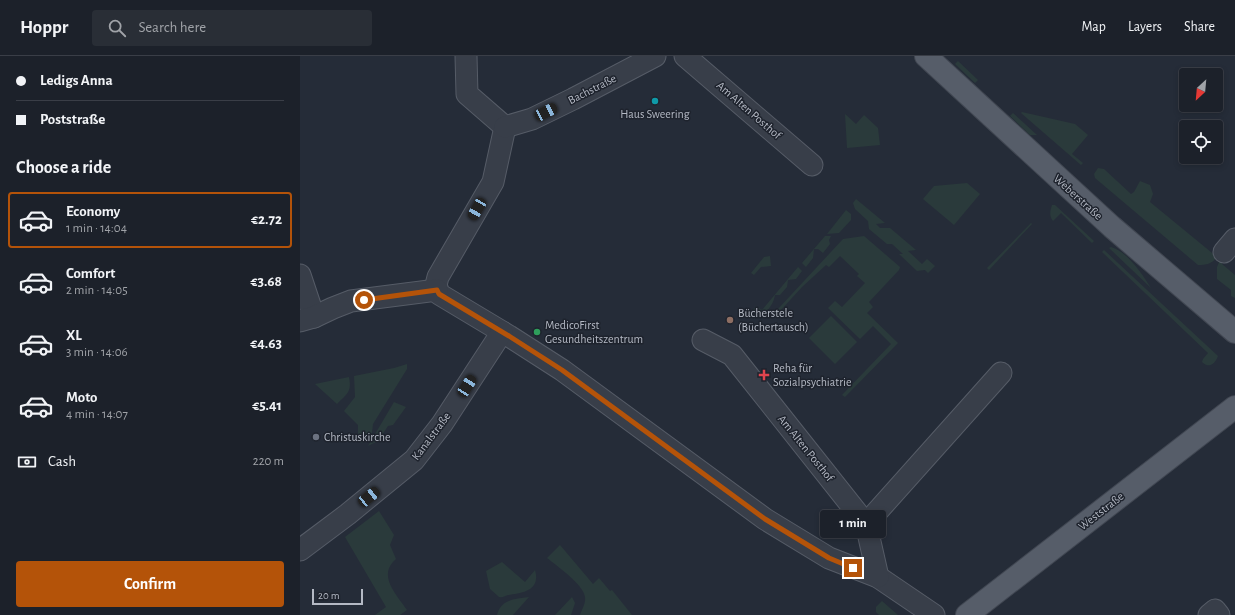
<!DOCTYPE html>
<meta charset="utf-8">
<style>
:root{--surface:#1c212a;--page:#292e36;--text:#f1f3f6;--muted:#a0a3a8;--line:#3a3e47;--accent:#b45309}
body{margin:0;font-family:"Alegreya Sans",sans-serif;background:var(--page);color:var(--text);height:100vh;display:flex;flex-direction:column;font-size:15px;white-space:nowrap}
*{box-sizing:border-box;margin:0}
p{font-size:13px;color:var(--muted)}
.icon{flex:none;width:22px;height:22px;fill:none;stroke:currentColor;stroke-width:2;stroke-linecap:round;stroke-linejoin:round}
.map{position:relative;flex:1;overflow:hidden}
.panel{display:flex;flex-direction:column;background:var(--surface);width:300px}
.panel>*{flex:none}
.top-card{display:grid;align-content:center;height:88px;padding:0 16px;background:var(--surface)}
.needle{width:26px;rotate:206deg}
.tools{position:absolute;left:879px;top:12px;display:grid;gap:8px}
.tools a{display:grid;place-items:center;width:44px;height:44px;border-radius:4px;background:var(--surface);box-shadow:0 2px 6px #0003,0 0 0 1px var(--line);font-size:20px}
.scale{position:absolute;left:12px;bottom:10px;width:51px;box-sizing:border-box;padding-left:4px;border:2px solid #b4b9c4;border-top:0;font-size:11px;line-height:14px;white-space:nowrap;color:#b4b9c4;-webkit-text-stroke:3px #1e232d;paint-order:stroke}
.end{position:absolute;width:18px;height:18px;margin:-9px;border:5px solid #b45309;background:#fff;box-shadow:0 0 0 2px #fff}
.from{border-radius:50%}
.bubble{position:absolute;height:28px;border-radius:4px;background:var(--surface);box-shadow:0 2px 6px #0003,0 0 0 1px var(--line);font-size:13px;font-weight:600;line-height:28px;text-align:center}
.car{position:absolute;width:12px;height:24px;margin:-12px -6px;border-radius:5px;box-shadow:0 0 3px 1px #0007;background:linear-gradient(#222 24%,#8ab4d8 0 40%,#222 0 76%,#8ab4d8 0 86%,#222 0)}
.top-card b{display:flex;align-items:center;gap:14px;height:38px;font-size:15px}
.top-card b+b{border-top:1px solid var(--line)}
.top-card i{width:10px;height:10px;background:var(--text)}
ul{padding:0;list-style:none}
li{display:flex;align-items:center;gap:12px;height:56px;margin:0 8px 6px;padding:0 8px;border:2px solid transparent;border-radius:4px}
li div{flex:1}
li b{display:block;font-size:15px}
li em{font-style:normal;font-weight:600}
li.active{border-color:var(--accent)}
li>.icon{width:36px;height:36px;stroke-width:1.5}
h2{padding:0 16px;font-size:18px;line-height:48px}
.pay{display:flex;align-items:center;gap:10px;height:44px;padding:0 16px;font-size:15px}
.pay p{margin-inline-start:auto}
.primary-button{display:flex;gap:8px;margin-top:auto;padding:8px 16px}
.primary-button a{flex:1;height:46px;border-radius:4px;background:var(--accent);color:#fff;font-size:16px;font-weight:600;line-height:46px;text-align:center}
header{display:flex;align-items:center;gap:24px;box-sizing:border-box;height:56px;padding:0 20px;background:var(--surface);border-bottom:1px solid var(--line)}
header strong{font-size:19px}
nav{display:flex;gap:22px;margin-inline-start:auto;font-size:14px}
.search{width:280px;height:36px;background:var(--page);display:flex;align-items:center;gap:10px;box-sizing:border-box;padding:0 14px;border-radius:4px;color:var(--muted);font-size:15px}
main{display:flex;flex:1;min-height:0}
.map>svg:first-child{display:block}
.green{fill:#2a3a3b}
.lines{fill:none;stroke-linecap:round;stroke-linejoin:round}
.minor-casing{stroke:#565c67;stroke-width:23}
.major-casing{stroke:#414752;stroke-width:24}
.minor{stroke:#383e49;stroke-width:21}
.major{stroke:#565d69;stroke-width:22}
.route{stroke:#b45309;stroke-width:5}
.culture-dot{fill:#0f9aa8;stroke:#1e232d;stroke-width:1.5}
.education-dot{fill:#8d6e63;stroke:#1e232d;stroke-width:1.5}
.leisure-dot{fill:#2e9e5b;stroke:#1e232d;stroke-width:1.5}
.health-dot{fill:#e0444e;stroke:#1e232d;stroke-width:1.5}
.worship-dot{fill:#6b7280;stroke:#1e232d;stroke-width:1.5}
.labels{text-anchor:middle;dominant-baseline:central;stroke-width:3;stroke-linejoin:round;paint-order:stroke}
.street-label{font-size:12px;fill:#b4b9c4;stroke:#1e232d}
.poi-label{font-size:12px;fill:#b4b9c4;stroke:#1e232d;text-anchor:start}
</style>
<header>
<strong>Hoppr</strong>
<div class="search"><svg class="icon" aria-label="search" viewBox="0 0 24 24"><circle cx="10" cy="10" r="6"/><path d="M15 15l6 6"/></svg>Search here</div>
<nav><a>Map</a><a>Layers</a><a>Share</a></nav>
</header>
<main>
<section class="panel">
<div class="top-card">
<b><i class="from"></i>Ledigs Anna</b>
<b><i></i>Poststraße</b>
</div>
<h2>Choose a ride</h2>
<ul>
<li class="active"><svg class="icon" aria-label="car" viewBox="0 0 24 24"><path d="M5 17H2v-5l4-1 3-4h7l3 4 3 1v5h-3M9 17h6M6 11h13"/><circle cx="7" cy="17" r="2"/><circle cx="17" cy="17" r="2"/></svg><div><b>Economy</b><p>1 min · 14:04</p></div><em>€2.72</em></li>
<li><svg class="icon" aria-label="car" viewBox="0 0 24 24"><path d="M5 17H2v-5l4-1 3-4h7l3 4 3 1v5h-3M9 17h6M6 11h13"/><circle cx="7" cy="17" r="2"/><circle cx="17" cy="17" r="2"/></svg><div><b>Comfort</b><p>2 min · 14:05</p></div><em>€3.68</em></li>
<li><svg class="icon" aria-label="car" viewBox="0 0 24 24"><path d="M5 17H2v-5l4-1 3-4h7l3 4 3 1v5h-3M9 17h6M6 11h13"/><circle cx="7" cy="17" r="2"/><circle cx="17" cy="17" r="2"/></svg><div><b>XL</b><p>3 min · 14:06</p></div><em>€4.63</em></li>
<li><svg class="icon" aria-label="car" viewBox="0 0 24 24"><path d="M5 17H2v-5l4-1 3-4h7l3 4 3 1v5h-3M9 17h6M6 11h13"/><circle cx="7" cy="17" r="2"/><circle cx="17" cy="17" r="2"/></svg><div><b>Moto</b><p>4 min · 14:07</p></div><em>€5.41</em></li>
</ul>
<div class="pay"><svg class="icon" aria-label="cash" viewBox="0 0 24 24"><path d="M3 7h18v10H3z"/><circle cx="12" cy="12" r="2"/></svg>Cash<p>220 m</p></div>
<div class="primary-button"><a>Confirm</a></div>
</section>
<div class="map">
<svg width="935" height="559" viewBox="0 0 935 559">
<rect width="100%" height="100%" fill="#252c38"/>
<g class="green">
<path d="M658 5 678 24 675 27 655 8Z"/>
<path d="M722 56 775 68 788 79 772 98 783 107 781 109 721 57Z"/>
<path d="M713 57 737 79H730L710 60Z"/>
<path d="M545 58 556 68 564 59 578 72 580 89 547 92Z"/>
<path d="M798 112 804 113 831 138 834 136 840 125 850 129 853 138 850 146 917 201C912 208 906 209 898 209L795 122 794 118Z"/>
<path d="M667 127 680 138 654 169 623 143 634 130Z"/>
<path d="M556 143 585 167 576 168 580 172H590L616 194 608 195 622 208 627 203 635 210 628 217 625 214 617 215 599 198H603L592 188H587L569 173 568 165 555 153 553 147Z"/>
<path d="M752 149H755L794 185 792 187 761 157 753 165C749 160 750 155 752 149Z"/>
<path d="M546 154 551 158V164L539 177 527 178Z"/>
<path d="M731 167 732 168 689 214 687 212Z"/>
<path d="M525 180H531L529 184 530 188 523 197 518 193H514L513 202 506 211 502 207Z"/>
<path d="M564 180 600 211 599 214 569 246 573 251 567 257 598 287 545 341 542 339 591 288 573 270 560 283 528 252 535 245 542 251 565 227 557 220 559 218 540 200 529 211 526 209 502 231 480 255 478 253 543 183Z"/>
<path d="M811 191C828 196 842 218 851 232L809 192Z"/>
<path d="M804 194 918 300C915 308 909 313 902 306L903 303 908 297 802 196Z"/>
<path d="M470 200 471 210 461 211 454 219 451 217 464 201Z"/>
<path d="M920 204 922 208 935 219V242L931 240V234L917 223V211Z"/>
<path d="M498 211 502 215 496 223 488 224 487 231 480 239H475C474 247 467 258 458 260L452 255 456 250 462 254Z"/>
<path d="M531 260 557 286 535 308 509 282Z"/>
<path d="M107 308V313L73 368 72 377 62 387 58 382V369L59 370 44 355 55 341 54 320 94 312Z"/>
<path d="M49 321C52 336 47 338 37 348L15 328Z"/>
<path d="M94 346 106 351 93 369 88 370 78 385 68 390Z"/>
<path d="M79 455 94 479 90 489 96 503C77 519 96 538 107 554L100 559H75L86 551 45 481Z"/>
<path d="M260 489 293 528 299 522 310 535 312 534 332 559H280C282 553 286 547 285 541 284 529 257 510 247 502Z"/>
<path d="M202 506 225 526 235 514C241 535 222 537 208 539 204 540 203 542 199 541L190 533 186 515Z"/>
<path d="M229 541 213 559H197C201 543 215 543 229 541Z"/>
<path d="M272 541 275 547 271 559H255Z"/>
<path d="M582 545 598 559H579L576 556V551Z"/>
</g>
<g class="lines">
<defs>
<g id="minor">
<path d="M166 0 167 38 205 71"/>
<path d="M385 0 512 109"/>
<path d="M205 71 193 126 138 221 136 229 139 238 209 280 262 314 465 463 529 502 578 521 634 559"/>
<path d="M205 71 232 63 273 43 355 0"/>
<path d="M924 196 935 183"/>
<path d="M0 219 14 261"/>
<path d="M0 265 14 261 33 252 51 245 137 234"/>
<path d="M403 284 432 299 566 468 578 521"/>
<path d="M566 468 701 317"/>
<path d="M0 494 48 458 114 404 142 368 202 276"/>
<path d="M909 559 915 554 919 559"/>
</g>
<g id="major">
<path d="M626 0 812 171 935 276"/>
<path d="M667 559 935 351"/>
</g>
</defs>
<use href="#minor" class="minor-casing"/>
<use href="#major" class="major-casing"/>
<use href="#minor" class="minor"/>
<use href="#major" class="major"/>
</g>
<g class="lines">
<path class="route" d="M64 244 137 234 139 238 209 280 262 314 465 463 529 502 553 512"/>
</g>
<circle class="culture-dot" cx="355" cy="45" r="4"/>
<circle class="education-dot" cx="430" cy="264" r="4"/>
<circle class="leisure-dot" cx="237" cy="276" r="4"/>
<path class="health-dot" d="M462 313h4v4h4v4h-4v4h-4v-4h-4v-4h4z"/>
<circle class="worship-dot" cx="16" cy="381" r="4"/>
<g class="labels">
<g class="street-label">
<text transform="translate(292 33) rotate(-27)">Bachstraße</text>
<text transform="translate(449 54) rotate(41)">Am Alten Posthof</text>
<text transform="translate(778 141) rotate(42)">Weberstraße</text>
<text transform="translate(131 380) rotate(-53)">Kanalstraße</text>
<text transform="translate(506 392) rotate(51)">Am Alten Posthof</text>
<text transform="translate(801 455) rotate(-38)">Weststraße</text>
</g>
<g class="poi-label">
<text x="355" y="58" text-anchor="middle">Haus Sweering</text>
<text x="438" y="257">Bücherstele<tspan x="438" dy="14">(Büchertausch)</tspan></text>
<text x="245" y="269">MedicoFirst<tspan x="245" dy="14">Gesundheitszentrum</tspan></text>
<text x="473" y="312">Reha für<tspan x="473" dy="14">Sozialpsychiatrie</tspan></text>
<text x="24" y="381">Christuskirche</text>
</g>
</g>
</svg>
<div class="tools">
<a><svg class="needle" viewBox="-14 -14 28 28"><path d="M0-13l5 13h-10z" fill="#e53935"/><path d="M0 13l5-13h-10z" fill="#a0a3a8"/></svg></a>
<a><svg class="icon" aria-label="locate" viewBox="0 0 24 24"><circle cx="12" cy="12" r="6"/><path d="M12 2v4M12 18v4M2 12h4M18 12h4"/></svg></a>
</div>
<div class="scale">20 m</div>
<i class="end from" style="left:64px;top:244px"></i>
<i class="end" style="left:553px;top:512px"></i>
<div class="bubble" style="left:520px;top:454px;width:66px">1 min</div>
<i class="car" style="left:246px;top:56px;rotate:64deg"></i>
<i class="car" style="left:177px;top:153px;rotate:210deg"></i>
<i class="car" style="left:167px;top:330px;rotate:33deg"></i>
<i class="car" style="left:69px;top:441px;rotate:51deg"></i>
</div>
</main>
